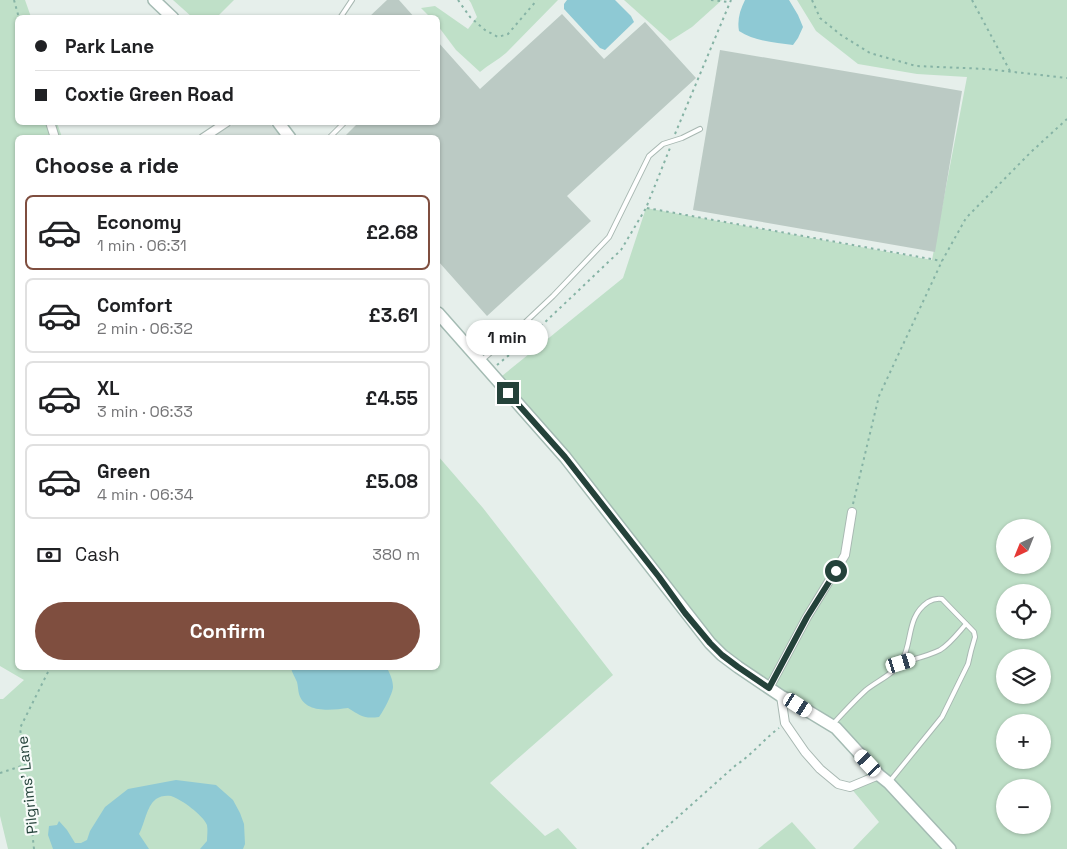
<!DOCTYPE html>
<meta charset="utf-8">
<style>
:root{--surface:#fff;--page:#f2f2f2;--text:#202124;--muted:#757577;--line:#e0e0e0;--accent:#7f4e3f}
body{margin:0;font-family:"Space Grotesk",sans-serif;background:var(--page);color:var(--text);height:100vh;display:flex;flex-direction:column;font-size:19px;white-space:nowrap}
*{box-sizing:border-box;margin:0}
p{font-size:16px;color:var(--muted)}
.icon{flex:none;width:28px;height:28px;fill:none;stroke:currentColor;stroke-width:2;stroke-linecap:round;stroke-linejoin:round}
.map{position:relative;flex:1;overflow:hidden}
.sheet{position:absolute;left:15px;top:135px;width:425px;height:535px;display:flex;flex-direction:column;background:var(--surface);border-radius:8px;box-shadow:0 1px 4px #0004}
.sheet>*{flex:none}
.guide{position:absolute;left:15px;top:15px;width:425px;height:110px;border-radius:8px;box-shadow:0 1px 4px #0004;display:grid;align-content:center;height:110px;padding:0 20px;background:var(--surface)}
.needle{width:32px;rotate:223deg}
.tools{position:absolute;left:996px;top:519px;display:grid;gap:10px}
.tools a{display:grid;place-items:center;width:55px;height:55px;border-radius:50%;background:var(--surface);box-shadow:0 1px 4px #0004;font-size:25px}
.end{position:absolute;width:22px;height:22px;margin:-11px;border:6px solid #24423a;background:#fff;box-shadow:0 0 0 2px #fff}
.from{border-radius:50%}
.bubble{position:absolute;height:35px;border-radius:18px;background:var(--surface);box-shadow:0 1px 4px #0004;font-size:16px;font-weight:700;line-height:35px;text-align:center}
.car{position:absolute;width:15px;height:30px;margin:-15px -8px;border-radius:6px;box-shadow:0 0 4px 1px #0007;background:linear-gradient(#fff 24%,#345 0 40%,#fff 0 76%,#345 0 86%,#fff 0)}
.guide b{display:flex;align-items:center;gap:18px;height:48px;font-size:19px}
.guide b+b{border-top:1px solid var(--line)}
.guide i{width:12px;height:12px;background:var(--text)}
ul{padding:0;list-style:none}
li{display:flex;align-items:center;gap:15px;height:75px;margin:0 10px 8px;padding:0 10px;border:2px solid var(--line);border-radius:8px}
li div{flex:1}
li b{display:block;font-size:19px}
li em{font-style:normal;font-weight:700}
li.on{border-color:var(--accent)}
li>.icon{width:45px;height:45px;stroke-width:1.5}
h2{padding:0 20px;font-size:22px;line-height:60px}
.pay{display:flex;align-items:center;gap:12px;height:55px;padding:0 20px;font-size:19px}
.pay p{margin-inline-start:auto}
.primary-button{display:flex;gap:10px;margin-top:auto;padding:10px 20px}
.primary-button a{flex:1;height:58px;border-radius:30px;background:var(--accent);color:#fff;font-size:20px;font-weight:700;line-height:58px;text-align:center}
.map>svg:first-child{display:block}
.built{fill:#d4dfda}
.green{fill:#bfe0c8;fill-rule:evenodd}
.water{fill:#8ec9d4}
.building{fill:#bbcac4}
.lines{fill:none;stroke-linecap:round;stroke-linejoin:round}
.lane-casing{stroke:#a8b8b2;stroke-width:6}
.street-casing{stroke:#a8b8b2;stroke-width:10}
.secondary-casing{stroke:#a4bbb3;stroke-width:14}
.path{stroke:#86b3a5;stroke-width:2;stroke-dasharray:2.5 4;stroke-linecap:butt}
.lane{stroke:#fff;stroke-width:4}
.street{stroke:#fff;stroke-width:8}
.secondary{stroke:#fff;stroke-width:11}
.route{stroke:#24423a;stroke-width:6}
.labels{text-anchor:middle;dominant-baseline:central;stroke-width:4.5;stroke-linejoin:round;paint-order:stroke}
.street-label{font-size:15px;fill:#24423a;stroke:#f7fbf9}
</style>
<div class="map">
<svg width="1067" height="849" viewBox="0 0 1067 849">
<rect width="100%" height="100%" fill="#e6efeb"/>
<path class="built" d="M237 122 269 123 282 137 210 138Z"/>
<g class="green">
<path d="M0 0H25L31 17 18 18V122L57 123 62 137 18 138V668H438V456L483 508 613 675 490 783 545 836 558 828 577 849H8L0 816V699H3L24 680 0 666Z"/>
<path d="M173 0H234L216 18 192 17Z"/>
<path d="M469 0H558L506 53C498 60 488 65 480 72L456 50 438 26V18L430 17 421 8 435 6 468 29 477 17 471 3Z"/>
<path d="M624 0H722L692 27 670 41Z"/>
<path d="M797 0H1067V849H853L879 822 850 787 872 770 828 728 738 667 497 380 623 278 646 208 932 260 967 77 917 74 858 64 816 31ZM1005 528H1042V565H1005ZM1005 592H1042V630H1005ZM1005 658H1042V695H1005ZM1005 722H1042V760H1005ZM1005 788H1042V825H1005Z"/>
<path d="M792 822 816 849H758Z"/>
</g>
<g class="water">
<path d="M567 0H615L631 16 634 22 605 50 600 48 564 9V4Z"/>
<path d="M745 0H789L798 15 803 27 798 38 793 45C775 43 754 41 739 31 737 20 740 10 745 0Z"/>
<path d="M291 668H387C390 674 393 680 393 687 393 693 383 712 379 717 364 719 361 716 348 708 332 710 305 714 299 694 298 690 298 686 297 682 295 677 292 673 291 668Z"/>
<path d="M176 780 216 785 233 800 240 813 244 824 245 844 243 849H200L207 841C207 836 208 830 207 825 203 815 181 799 171 796 166 795 160 796 156 799 146 807 145 823 139 834L149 849H53L48 835 49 826 57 825 59 821 67 830 75 843H81L87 840 90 831 105 807 128 789Z"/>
</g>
<g class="building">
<path d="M387 0H399L415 18H368Z"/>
<path d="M562 14 604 59 645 22 696 78 567 196 591 221 487 316 438 261V138H343L359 122H438V42L480 89Z"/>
<path d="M720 50 962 91 935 252 693 210Z"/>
</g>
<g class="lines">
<defs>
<g id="lane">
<path d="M340 18 352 0"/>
<path d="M329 138 345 122"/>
<path d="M482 360 516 331 553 296 609 237 649 156 663 144 682 138 700 129"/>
<path d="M901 663C914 659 928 656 940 650 950 644 958 633 966 624"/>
<path d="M833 724C844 712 854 701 866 690 877 681 894 674 902 661 913 641 906 617 928 602 933 599 936 598 942 599L974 632 975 637 971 651 968 664 942 717 890 781"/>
</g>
<g id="street">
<path d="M50 122 55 138"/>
<path d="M203 138 227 122"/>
<path d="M769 688 807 617 845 555 852 512"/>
<path d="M781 696 785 723 805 752 820 769 838 784 850 787 879 775"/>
</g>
<g id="secondary">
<path d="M154 0 173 18"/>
<path d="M278 122 290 138"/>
<path d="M438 313 565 457 710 643 722 655 738 667 781 696 798 705 836 728 879 775 889 783 950 849"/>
</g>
</defs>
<use href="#lane" class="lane-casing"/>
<use href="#street" class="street-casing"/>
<use href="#secondary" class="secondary-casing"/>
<g class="path">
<path d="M14 0 19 18"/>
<path d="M458 0 470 17 485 30 498 37 508 34 537 0"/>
<path d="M711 0 729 2"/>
<path d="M812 0 820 18 841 35 870 53 916 66 987 69 1067 78"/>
<path d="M972 0 1010 71"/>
<path d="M675 134 731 0"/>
<path d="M647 208 942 261"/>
<path d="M497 365 520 346 621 250 646 208 670 148"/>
<path d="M853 504 879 396 942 261 966 218 1031 152 1067 119"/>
<path d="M0 773 25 765"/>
<path d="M34 849 25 765 20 728 50 668"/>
<path d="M642 849 736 765C752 755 764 739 779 728"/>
</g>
<use href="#lane" class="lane"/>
<use href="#street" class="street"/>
<use href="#secondary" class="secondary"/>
</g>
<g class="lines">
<path class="route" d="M508 393 565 457 659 577 685 613 710 643 722 655 738 667 769 688 807 617 836 571"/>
</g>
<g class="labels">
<g class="street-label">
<text transform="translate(27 785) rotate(-96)">Pilgrims' Lane</text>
</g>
</g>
</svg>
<div class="tools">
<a><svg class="needle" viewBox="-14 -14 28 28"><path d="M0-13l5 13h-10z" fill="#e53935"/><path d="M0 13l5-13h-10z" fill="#757577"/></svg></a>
<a><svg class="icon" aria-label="locate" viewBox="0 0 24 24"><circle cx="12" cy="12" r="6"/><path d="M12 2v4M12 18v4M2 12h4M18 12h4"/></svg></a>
<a><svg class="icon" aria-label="layers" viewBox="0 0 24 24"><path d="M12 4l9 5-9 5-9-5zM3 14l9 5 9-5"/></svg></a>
<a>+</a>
<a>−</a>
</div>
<i class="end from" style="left:836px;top:571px"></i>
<i class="end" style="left:508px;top:393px"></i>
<div class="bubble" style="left:466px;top:320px;width:82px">1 min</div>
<i class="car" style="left:901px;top:663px;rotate:73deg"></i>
<i class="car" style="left:798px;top:705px;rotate:122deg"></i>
<i class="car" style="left:868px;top:763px;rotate:317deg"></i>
<div class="guide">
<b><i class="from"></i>Park Lane</b>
<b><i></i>Coxtie Green Road</b>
</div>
<section class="sheet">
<h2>Choose a ride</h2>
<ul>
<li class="on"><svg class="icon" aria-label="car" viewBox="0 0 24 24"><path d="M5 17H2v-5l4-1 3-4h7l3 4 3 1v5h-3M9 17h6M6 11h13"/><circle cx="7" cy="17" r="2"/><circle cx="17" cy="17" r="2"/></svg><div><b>Economy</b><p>1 min · 06:31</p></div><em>£2.68</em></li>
<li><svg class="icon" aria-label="car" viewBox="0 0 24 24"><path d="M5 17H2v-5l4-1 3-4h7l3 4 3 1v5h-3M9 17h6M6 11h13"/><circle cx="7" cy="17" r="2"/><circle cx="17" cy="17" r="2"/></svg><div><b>Comfort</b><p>2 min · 06:32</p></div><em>£3.61</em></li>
<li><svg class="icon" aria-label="car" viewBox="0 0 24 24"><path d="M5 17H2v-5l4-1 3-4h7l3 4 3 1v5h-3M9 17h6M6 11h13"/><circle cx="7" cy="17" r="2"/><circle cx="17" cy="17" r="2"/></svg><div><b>XL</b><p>3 min · 06:33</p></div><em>£4.55</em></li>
<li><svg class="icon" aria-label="car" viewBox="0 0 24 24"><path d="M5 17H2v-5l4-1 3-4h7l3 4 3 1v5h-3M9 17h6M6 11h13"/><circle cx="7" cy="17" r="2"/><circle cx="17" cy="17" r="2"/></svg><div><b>Green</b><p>4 min · 06:34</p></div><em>£5.08</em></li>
</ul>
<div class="pay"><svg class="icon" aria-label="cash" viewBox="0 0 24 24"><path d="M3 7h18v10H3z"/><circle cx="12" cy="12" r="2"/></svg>Cash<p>380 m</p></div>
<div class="primary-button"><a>Confirm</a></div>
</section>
</div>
